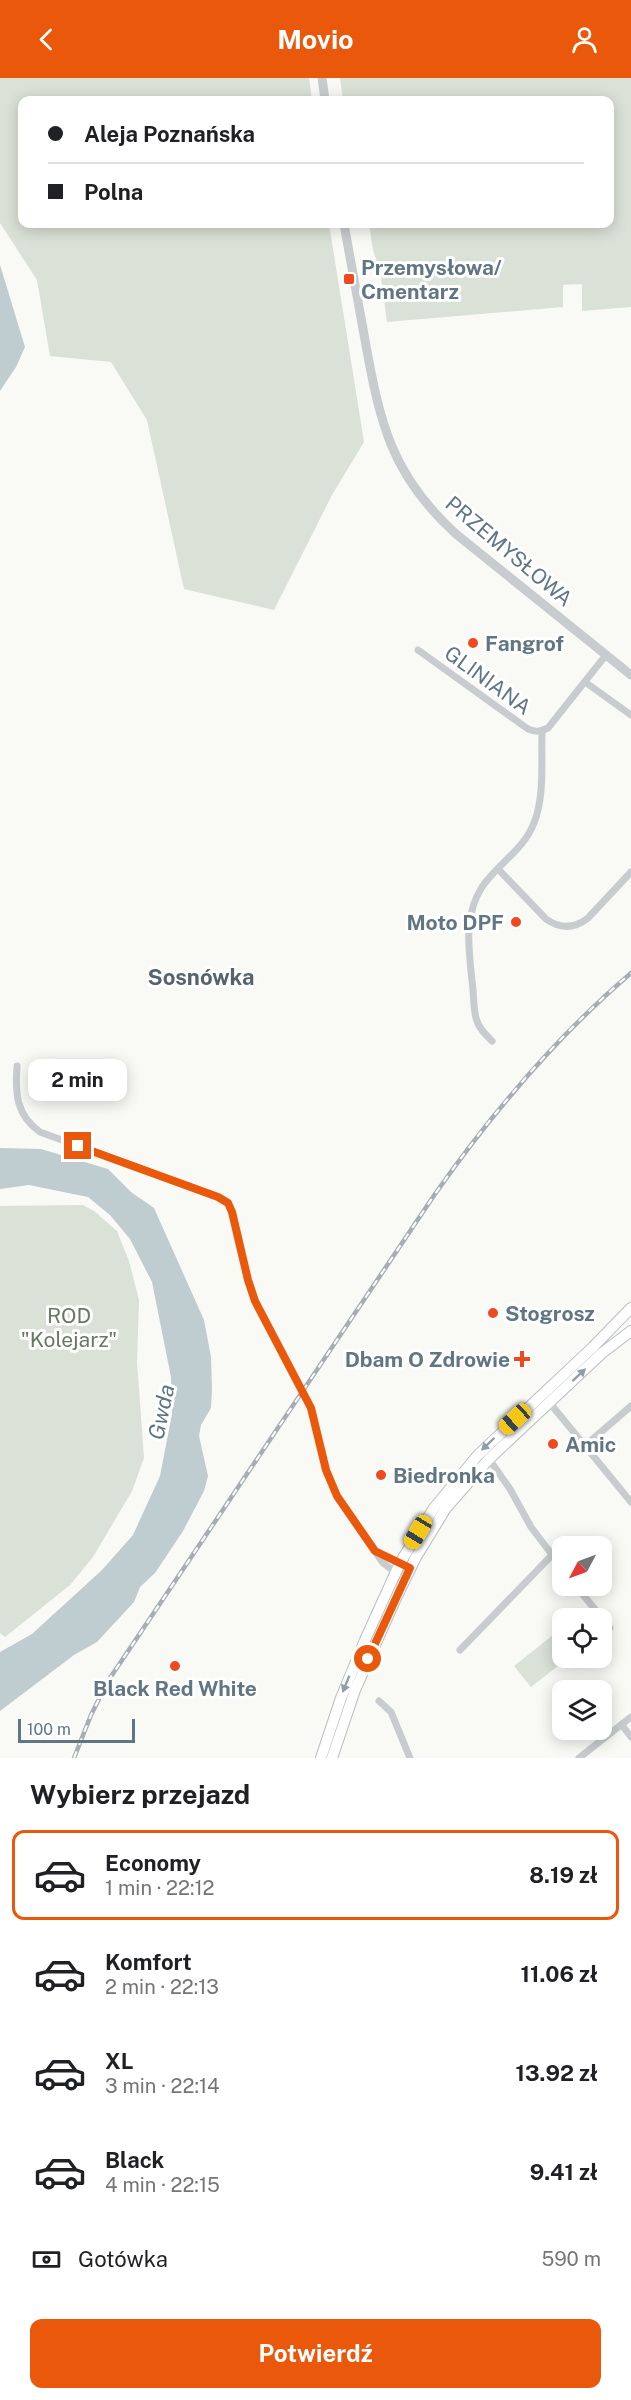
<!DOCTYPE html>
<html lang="pl">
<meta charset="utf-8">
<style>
:root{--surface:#fff;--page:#f2f2f2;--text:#202124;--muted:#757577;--line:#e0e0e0;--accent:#ea580c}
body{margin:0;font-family:"Public Sans",sans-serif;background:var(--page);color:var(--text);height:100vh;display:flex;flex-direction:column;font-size:22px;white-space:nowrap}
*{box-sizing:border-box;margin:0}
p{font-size:20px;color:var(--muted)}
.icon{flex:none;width:33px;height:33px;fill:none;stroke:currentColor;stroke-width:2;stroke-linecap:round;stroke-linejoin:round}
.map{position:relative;height:1680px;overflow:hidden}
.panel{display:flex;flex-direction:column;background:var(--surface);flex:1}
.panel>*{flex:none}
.top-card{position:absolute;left:18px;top:18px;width:596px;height:132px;border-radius:12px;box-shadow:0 3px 15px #0003;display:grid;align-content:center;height:132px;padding:0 30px;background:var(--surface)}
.needle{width:39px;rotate:229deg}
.buttons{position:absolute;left:552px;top:1458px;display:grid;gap:12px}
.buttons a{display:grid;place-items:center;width:60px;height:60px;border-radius:12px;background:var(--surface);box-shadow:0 3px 15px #0003;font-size:30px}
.scale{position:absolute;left:18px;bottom:15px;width:117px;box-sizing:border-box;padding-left:6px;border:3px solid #617583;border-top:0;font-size:16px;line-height:21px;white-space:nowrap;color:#617583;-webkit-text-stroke:4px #fff;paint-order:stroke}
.end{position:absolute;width:27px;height:27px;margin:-14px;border:8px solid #ea580c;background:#fff;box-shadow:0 0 0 3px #fff}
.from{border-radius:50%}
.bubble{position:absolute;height:42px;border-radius:12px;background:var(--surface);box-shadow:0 3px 15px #0003;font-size:20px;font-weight:700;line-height:42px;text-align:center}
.car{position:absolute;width:18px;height:36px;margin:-18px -9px;border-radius:8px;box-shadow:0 0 4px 2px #0007;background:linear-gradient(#f5c518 24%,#345 0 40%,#f5c518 0 76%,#345 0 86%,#f5c518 0)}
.top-card b{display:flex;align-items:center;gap:21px;height:57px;font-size:22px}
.top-card b+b{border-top:2px solid var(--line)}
.top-card i{width:15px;height:15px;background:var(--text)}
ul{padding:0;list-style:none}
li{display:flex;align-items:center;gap:18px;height:90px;margin:0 12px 9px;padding:0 18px;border:3px solid transparent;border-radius:12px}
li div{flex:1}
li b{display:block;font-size:22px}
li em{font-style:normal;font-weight:700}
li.selected{border-color:var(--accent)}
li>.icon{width:54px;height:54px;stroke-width:1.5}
h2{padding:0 30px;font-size:27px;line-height:72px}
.pay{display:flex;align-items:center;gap:15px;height:66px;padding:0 30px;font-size:22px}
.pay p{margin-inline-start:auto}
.primary-button{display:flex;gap:12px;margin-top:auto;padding:12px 30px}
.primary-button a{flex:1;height:69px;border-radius:12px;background:var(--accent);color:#fff;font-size:24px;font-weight:700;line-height:69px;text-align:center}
header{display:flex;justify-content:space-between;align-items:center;height:78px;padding:0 30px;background:var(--accent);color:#fff;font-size:27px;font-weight:700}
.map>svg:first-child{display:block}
.green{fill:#dae1d6}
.water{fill:#bfccd0}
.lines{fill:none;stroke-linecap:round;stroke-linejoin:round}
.secondary-casing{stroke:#b8bec2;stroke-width:12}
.minor{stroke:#c8cccf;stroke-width:7}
.tertiary{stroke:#c8cccf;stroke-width:9}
.secondary{stroke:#fff;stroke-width:10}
.rail-casing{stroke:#a6adb3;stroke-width:4.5}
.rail{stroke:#fff;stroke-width:2;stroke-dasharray:7;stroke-linecap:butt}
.oneway{fill:#909ea8}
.route{stroke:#ea580c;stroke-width:8}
.poi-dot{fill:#ef491f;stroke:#fff;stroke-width:2}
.labels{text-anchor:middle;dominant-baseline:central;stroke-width:6;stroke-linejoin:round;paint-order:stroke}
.poi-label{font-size:21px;font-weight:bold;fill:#617583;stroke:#fff;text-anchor:start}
.street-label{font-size:21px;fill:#617583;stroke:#fff}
.park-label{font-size:21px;fill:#667a61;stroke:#fff}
.neighbourhood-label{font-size:22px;font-weight:bold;fill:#54636d;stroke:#fff}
.water-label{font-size:22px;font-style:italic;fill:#5c767d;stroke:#fff}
</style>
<header><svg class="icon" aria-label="back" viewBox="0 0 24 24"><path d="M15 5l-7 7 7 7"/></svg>Movio<svg class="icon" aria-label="person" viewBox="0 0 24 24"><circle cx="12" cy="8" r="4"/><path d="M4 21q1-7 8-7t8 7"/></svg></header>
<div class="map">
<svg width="631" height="1680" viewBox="0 0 631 1680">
<rect width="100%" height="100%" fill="#f9f9f6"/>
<g class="green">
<path d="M0 0H309L312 22H22V146H329L364 364 332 417 274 532 184 511 147 342 111 284 50 278 37 202 0 145Z"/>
<path d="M340 0H631V229L582 233V206L563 207V229L387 244 380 192 373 172 369 146H609V22H343Z"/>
<path d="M83 1127 94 1133 117 1153 129 1183 139 1222 137 1284 144 1380 132 1413 93 1479 70 1507 5 1559 0 1555V1128Z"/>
<path d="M553 1557 562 1569V1580H568L531 1609 514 1588Z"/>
</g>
<g class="water">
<path d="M0 187 25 269 16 289 0 313Z"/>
<path d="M0 1070 41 1071 108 1091 131 1114 154 1130 204 1242 211 1279 212 1311 211 1330 201 1347 199 1358 208 1398 204 1413 183 1453 155 1495 140 1509 134 1524 97 1564 74 1577 0 1633V1574L32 1556 102 1492 133 1457 160 1398 172 1336 171 1299 152 1204 130 1161 110 1137 88 1119 29 1107 0 1111Z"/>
</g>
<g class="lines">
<defs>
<g id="secondary">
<path d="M321 1680 341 1620 365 1562 400 1485 434 1430 478 1377 593 1269 631 1230"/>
<path d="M332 1680 355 1612 396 1520 416 1479 446 1430 489 1381 602 1275 631 1253"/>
</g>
</defs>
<use href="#secondary" class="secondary-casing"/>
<g class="minor">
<path d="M418 572 528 651C535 654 540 654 548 650L606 577"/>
<path d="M585 604 631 637"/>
<path d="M499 792 546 841C560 851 574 851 588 840L631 794"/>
<path d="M492 963C485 956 478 949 476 940 473 929 474 915 472 903 469 871 463 839 482 809 497 786 523 773 534 745 545 717 541 683 542 654"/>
<path d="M17 988C15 1015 16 1037 40 1054L218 1119 228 1125 232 1134 248 1202 255 1223 311 1330 326 1392 337 1418 383 1485 398 1496"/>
<path d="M549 1324 631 1424"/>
<path d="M586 1367 631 1328"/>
<path d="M489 1381 510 1411 531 1449 562 1490"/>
<path d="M379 1476 402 1486"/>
<path d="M576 1508 610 1550"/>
<path d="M460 1572 552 1477"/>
<path d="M379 1623 391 1634 410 1680"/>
<path d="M622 1647 631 1659"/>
<path d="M579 1680 631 1639"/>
</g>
<g class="tertiary">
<path d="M322 0 325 22"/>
<path d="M344 146C351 184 358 223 365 262 380 345 391 397 456 456L631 597"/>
</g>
<use href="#secondary" class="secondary"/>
<defs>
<path id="rail" d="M74 1680 91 1637 108 1603 435 1116C492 1035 555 960 631 895"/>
</defs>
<use href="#rail" class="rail-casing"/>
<use href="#rail" class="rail"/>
</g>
<defs><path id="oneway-solid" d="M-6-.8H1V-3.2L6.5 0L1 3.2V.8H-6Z" transform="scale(1.5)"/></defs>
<g class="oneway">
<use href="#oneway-solid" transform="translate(579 1297) rotate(-43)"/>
<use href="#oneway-solid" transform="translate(488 1366) rotate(136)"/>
<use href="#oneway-solid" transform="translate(346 1606) rotate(112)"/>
</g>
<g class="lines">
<path class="route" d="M78 1068 218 1119 228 1125 232 1134 248 1202 255 1223 311 1330 326 1392 337 1418 375 1473 410 1490 368 1581"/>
</g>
<g class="poi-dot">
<rect x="343" y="195" width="12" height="12" rx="3"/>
<circle cx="473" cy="565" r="6"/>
<circle cx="516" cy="844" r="6"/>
<circle cx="493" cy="1235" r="6"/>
<path d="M519 1272h6v6h6v6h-6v6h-6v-6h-6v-6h6z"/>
<circle cx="553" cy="1366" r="6"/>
<circle cx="381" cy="1397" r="6"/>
<circle cx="175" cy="1588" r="6"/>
</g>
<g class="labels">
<g class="poi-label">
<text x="361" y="189">Przemysłowa/<tspan x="361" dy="24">Cmentarz</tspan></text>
<text x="485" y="565">Fangrof</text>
<text x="504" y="844" text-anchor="end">Moto DPF</text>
<text x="505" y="1235">Stogrosz</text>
<text x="510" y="1281" text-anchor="end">Dbam O Zdrowie</text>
<text x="565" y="1366">Amic</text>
<text x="393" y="1397">Biedronka</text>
<text x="175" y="1610" text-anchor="middle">Black Red White</text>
</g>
<g class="street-label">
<text transform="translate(509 473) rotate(40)">PRZEMYSŁOWA</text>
<text transform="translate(488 602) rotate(36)">GLINIANA</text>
</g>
<g class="park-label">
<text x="69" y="1237">ROD<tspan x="69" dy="24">"Kolejarz"</tspan></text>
</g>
<g class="neighbourhood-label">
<text x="201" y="899">Sosnówka</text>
</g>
<g class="water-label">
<text transform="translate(161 1334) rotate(-78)">Gwda</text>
</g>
</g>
</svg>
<div class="buttons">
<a><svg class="needle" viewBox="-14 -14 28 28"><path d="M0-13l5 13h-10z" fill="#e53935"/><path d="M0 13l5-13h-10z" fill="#757577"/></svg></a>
<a><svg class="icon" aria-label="locate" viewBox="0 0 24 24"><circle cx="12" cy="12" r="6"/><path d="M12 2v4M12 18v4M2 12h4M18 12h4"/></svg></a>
<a><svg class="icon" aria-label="layers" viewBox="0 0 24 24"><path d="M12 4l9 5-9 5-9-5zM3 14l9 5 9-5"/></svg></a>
</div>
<div class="scale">100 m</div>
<i class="end from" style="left:368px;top:1581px"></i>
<i class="end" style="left:78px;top:1068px"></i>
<div class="bubble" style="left:28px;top:981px;width:99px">2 min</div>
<i class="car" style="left:515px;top:1341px;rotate:228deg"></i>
<i class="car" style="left:418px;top:1454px;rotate:211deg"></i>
<div class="top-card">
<b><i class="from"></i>Aleja Poznańska</b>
<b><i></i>Polna</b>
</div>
</div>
<section class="panel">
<h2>Wybierz przejazd</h2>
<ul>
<li class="selected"><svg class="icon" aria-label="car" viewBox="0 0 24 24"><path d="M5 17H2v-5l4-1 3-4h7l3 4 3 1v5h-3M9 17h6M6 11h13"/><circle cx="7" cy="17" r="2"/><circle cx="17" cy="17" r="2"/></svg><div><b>Economy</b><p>1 min · 22:12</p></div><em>8.19 zł</em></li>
<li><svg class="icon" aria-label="car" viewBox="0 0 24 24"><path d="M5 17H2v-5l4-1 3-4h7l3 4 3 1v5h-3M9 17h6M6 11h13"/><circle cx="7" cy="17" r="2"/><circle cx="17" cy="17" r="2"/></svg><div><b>Komfort</b><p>2 min · 22:13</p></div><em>11.06 zł</em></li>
<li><svg class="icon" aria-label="car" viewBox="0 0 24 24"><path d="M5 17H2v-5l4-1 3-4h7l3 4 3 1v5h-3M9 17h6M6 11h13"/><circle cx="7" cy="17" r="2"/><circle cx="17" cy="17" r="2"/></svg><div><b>XL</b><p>3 min · 22:14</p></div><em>13.92 zł</em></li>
<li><svg class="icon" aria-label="car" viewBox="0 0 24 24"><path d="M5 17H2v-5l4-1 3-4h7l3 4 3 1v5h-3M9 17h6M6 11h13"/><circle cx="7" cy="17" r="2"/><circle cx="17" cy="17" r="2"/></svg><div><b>Black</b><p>4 min · 22:15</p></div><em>9.41 zł</em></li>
</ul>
<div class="pay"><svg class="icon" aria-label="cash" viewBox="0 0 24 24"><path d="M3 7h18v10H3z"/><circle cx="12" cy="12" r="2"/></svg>Gotówka<p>590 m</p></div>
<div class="primary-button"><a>Potwierdź</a></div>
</section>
